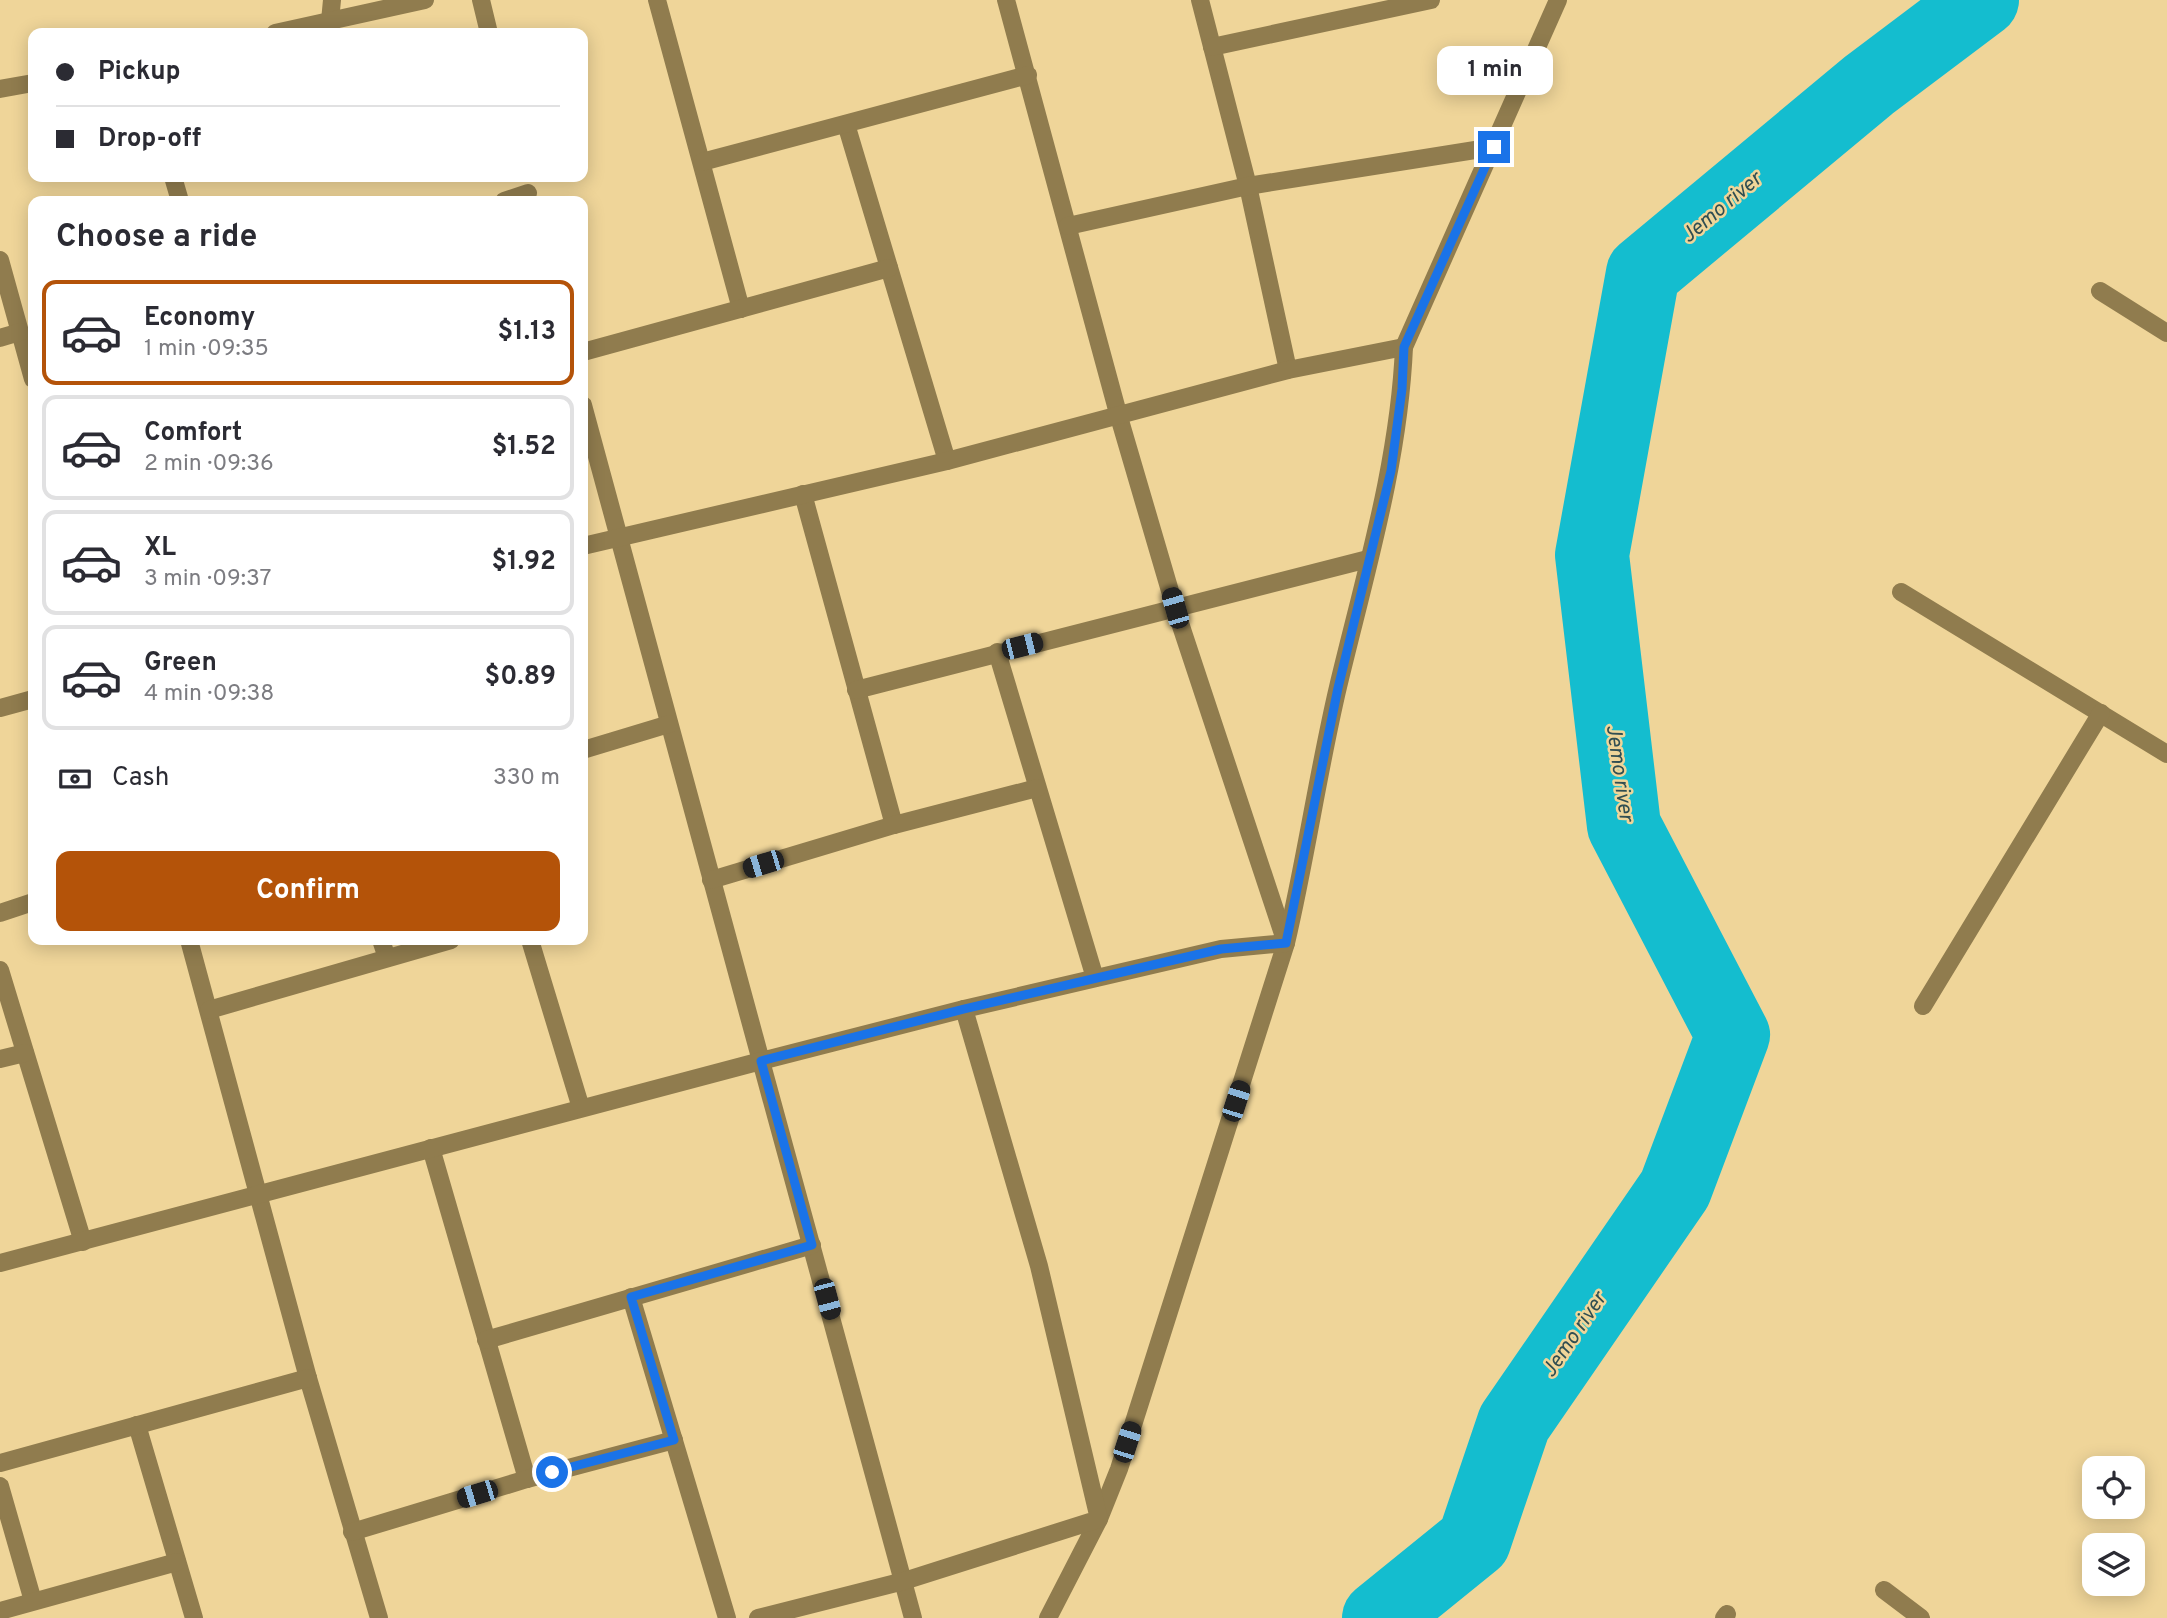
<!DOCTYPE html>
<meta charset="utf-8">
<style>
:root{--surface:#fff;--page:#f7f7f7;--text:#2b2b33;--muted:#7c7c81;--line:#e1e1e2;--accent:#b45309}
body{margin:0;font-family:Overpass,sans-serif;background:var(--page);color:var(--text);height:100vh;display:flex;flex-direction:column;font-size:26px;white-space:nowrap}
*{box-sizing:border-box;margin:0}
p{font-size:23px;color:var(--muted)}
.icon{flex:none;width:38px;height:38px;fill:none;stroke:currentColor;stroke-width:2;stroke-linecap:round;stroke-linejoin:round}
.map{position:relative;flex:1;overflow:hidden}
.sheet{position:absolute;left:28px;top:196px;width:560px;height:749px;display:flex;flex-direction:column;background:var(--surface);border-radius:14px;box-shadow:0 4px 18px #0003}
.sheet>*{flex:none}
.banner{position:absolute;left:28px;top:28px;width:560px;height:154px;border-radius:14px;box-shadow:0 4px 18px #0003;display:grid;align-content:center;height:154px;padding:0 28px;background:var(--surface)}
.fabs{position:absolute;left:2082px;top:1456px;display:grid;gap:14px}
.fabs a{display:grid;place-items:center;width:63px;height:63px;border-radius:14px;background:var(--surface);box-shadow:0 4px 18px #0003;font-size:35px}
.end{position:absolute;width:32px;height:32px;margin:-16px;border:9px solid #1a73e8;background:#fff;box-shadow:0 0 0 4px #fff}
.from{border-radius:50%}
.bubble{position:absolute;height:49px;border-radius:14px;background:var(--surface);box-shadow:0 4px 18px #0003;font-size:23px;font-weight:700;line-height:49px;text-align:center}
.car{position:absolute;width:21px;height:42px;margin:-21px -10px;border-radius:9px;box-shadow:0 0 5px 2px #0007;background:linear-gradient(#222 24%,#8ab4d8 0 40%,#222 0 76%,#8ab4d8 0 86%,#222 0)}
.banner b{display:flex;align-items:center;gap:24px;height:66px;font-size:26px}
.banner b+b{border-top:2px solid var(--line)}
.banner i{width:18px;height:18px;background:var(--text)}
ul{padding:0;list-style:none}
li{display:flex;align-items:center;gap:21px;height:105px;margin:0 14px 10px;padding:0 14px;border:4px solid var(--line);border-radius:14px}
li div{flex:1}
li b{display:block;font-size:26px}
li em{font-style:normal;font-weight:700}
li.on{border-color:var(--accent)}
li>.icon{width:63px;height:63px;stroke-width:1.5}
h2{padding:0 28px;font-size:32px;line-height:84px}
.pay{display:flex;align-items:center;gap:18px;height:77px;padding:0 28px;font-size:26px}
.pay p{margin-inline-start:auto}
.cta{display:flex;gap:14px;margin-top:auto;padding:14px 28px}
.cta a{flex:1;height:80px;border-radius:14px;background:var(--accent);color:#fff;font-size:28px;font-weight:700;line-height:80px;text-align:center}
.map>svg:first-child{display:block}
.lines{fill:none;stroke-linecap:round;stroke-linejoin:round}
.river{stroke:#14bdcf;stroke-width:74}
.minor{stroke:#907c4e;stroke-width:18}
.route{stroke:#1a73e8;stroke-width:9}
.labels{text-anchor:middle;dominant-baseline:central;stroke-width:5;stroke-linejoin:round;paint-order:stroke}
.water-label{font-size:21px;font-style:italic;fill:#304e52;stroke:#efd599}
</style>
<div class="map">
<svg width="2167" height="1618" viewBox="0 0 2167 1618">
<rect width="100%" height="100%" fill="#efd599"/>
<g class="lines">
<path class="river" d="M1379 1618 1474 1541 1514 1423 1675 1189 1733 1035 1624 826 1592 555 1643 273 1869 85 1982 0"/>
<g class="minor">
<path d="M481 0 489 33"/>
<path d="M657 0 741 309"/>
<path d="M1006 0 1119 417 1175 608 1286 943 1119 1469 1099 1519 1048 1618"/>
<path d="M1200 0 1248 186 1288 370"/>
<path d="M330 21 332 0"/>
<path d="M275 33 425 0"/>
<path d="M1212 47 1431 0"/>
<path d="M0 89 33 83"/>
<path d="M846 124 947 461"/>
<path d="M702 162 1028 75"/>
<path d="M173 177 180 201"/>
<path d="M504 201 528 193"/>
<path d="M1068 226 1248 186 1494 147"/>
<path d="M0 260 33 379"/>
<path d="M2100 291 2167 333"/>
<path d="M0 338 20 332"/>
<path d="M583 352 889 268"/>
<path d="M583 405 761 1061 964 1009 1221 949 1286 943C1306 858 1318 772 1338 687 1365 574 1399 463 1404 347L1558 0"/>
<path d="M803 494 894 825"/>
<path d="M583 546 947 461 1288 370 1404 347"/>
<path d="M1901 592 2167 754"/>
<path d="M997 652 1095 978"/>
<path d="M856 690 1368 559"/>
<path d="M0 708 33 699"/>
<path d="M583 750 669 724"/>
<path d="M711 880 894 825 1037 788"/>
<path d="M0 913 33 902"/>
<path d="M189 940 308 1378 379 1618"/>
<path d="M381 940 387 958"/>
<path d="M530 940 581 1108"/>
<path d="M0 970 83 1242"/>
<path d="M1923 1006 2101 713"/>
<path d="M209 1010 451 940"/>
<path d="M0 1059 25 1053"/>
<path d="M431 1148 527 1479"/>
<path d="M0 1263 761 1061 913 1618"/>
<path d="M631 1297 727 1618"/>
<path d="M486 1340 812 1245"/>
<path d="M137 1425 194 1618"/>
<path d="M0 1463 308 1378"/>
<path d="M0 1486 33 1601"/>
<path d="M352 1532 527 1479 674 1440"/>
<path d="M1884 1590 1921 1618"/>
<path d="M0 1611 177 1562"/>
<path d="M758 1618 904 1581 1099 1519 1039 1266 964 1009"/>
<path d="M1724 1618 1727 1614"/>
</g>
</g>
<g class="lines">
<path class="route" d="M552 1472 674 1440 631 1297 812 1245 761 1061 964 1009 1221 949 1286 943 1338 688 1391 471 1402 389 1404 347 1494 147"/>
</g>
<g class="labels">
<g class="water-label">
<text transform="translate(1722 208) rotate(-40)">Jemo river</text>
<text transform="translate(1619 773) rotate(82)">Jemo river</text>
<text transform="translate(1575 1335) rotate(-56)">Jemo river</text>
</g>
</g>
</svg>
<div class="fabs">
<a><svg class="icon" aria-label="locate" viewBox="0 0 24 24"><circle cx="12" cy="12" r="6"/><path d="M12 2v4M12 18v4M2 12h4M18 12h4"/></svg></a>
<a><svg class="icon" aria-label="layers" viewBox="0 0 24 24"><path d="M12 4l9 5-9 5-9-5zM3 14l9 5 9-5"/></svg></a>
</div>
<i class="end from" style="left:552px;top:1472px"></i>
<i class="end" style="left:1494px;top:147px"></i>
<div class="bubble" style="left:1437px;top:46px;width:116px">1 min</div>
<i class="car" style="left:1175px;top:608px;rotate:344deg"></i>
<i class="car" style="left:1022px;top:646px;rotate:76deg"></i>
<i class="car" style="left:763px;top:864px;rotate:253deg"></i>
<i class="car" style="left:1236px;top:1101px;rotate:18deg"></i>
<i class="car" style="left:827px;top:1299px;rotate:165deg"></i>
<i class="car" style="left:1127px;top:1442px;rotate:18deg"></i>
<i class="car" style="left:477px;top:1494px;rotate:253deg"></i>
<div class="banner">
<b><i class="from"></i>Pickup</b>
<b><i></i>Drop-off</b>
</div>
<section class="sheet">
<h2>Choose a ride</h2>
<ul>
<li class="on"><svg class="icon" aria-label="car" viewBox="0 0 24 24"><path d="M5 17H2v-5l4-1 3-4h7l3 4 3 1v5h-3M9 17h6M6 11h13"/><circle cx="7" cy="17" r="2"/><circle cx="17" cy="17" r="2"/></svg><div><b>Economy</b><p>1 min · 09:35</p></div><em>$1.13</em></li>
<li><svg class="icon" aria-label="car" viewBox="0 0 24 24"><path d="M5 17H2v-5l4-1 3-4h7l3 4 3 1v5h-3M9 17h6M6 11h13"/><circle cx="7" cy="17" r="2"/><circle cx="17" cy="17" r="2"/></svg><div><b>Comfort</b><p>2 min · 09:36</p></div><em>$1.52</em></li>
<li><svg class="icon" aria-label="car" viewBox="0 0 24 24"><path d="M5 17H2v-5l4-1 3-4h7l3 4 3 1v5h-3M9 17h6M6 11h13"/><circle cx="7" cy="17" r="2"/><circle cx="17" cy="17" r="2"/></svg><div><b>XL</b><p>3 min · 09:37</p></div><em>$1.92</em></li>
<li><svg class="icon" aria-label="car" viewBox="0 0 24 24"><path d="M5 17H2v-5l4-1 3-4h7l3 4 3 1v5h-3M9 17h6M6 11h13"/><circle cx="7" cy="17" r="2"/><circle cx="17" cy="17" r="2"/></svg><div><b>Green</b><p>4 min · 09:38</p></div><em>$0.89</em></li>
</ul>
<div class="pay"><svg class="icon" aria-label="cash" viewBox="0 0 24 24"><path d="M3 7h18v10H3z"/><circle cx="12" cy="12" r="2"/></svg>Cash<p>330 m</p></div>
<div class="cta"><a>Confirm</a></div>
</section>
</div>
